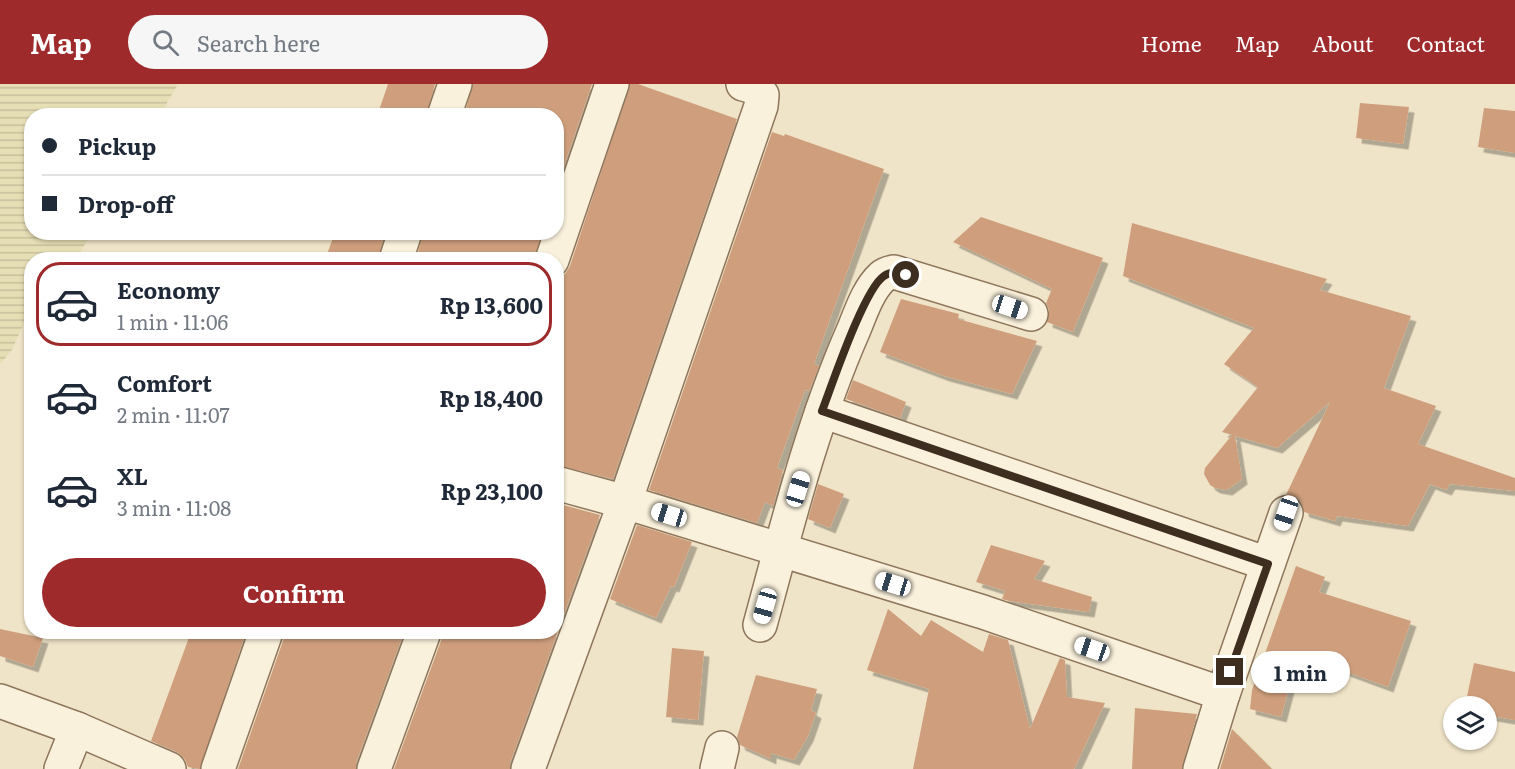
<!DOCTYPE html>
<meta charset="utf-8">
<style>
:root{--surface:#fff;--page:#f6f6f7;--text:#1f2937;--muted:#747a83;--line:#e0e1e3;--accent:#9e2a2b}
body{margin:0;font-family:Literata,serif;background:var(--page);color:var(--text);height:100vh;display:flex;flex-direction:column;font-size:22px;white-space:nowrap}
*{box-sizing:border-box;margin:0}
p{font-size:20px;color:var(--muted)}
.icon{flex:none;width:33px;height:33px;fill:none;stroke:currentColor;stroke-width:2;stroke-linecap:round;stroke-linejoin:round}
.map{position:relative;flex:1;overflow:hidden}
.side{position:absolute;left:24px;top:168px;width:540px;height:387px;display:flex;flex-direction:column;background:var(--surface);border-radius:24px;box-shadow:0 2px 4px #0004}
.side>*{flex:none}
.hud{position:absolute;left:24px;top:24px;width:540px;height:132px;border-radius:24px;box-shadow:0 2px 4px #0004;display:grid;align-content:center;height:132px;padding:0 18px;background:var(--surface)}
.fabs{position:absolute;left:1443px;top:612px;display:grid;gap:12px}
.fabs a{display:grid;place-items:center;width:54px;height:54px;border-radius:50%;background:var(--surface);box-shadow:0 2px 4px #0004;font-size:30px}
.end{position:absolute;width:27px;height:27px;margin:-14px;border:8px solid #3d2e20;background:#fff;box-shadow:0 0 0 3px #fff}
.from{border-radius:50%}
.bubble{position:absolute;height:42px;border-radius:21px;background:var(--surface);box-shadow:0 2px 4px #0004;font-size:20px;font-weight:700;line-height:42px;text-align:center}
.car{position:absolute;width:18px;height:36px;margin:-18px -9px;border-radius:8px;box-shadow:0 0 4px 2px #0007;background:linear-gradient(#fff 24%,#345 0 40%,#fff 0 76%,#345 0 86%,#fff 0)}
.hud b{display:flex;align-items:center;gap:21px;height:57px;font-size:22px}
.hud b+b{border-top:2px solid var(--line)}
.hud i{width:15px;height:15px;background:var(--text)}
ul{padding:10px 0 0;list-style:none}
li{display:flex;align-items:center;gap:18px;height:84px;margin:0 12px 9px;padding:0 6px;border:3px solid transparent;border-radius:24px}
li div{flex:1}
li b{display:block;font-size:22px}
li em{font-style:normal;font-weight:700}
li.selected{border-color:var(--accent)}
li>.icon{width:54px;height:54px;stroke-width:1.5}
.button{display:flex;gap:12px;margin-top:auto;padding:12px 18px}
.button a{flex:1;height:69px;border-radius:36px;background:var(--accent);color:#fff;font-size:24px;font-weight:700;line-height:69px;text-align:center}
header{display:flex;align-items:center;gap:36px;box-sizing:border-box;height:84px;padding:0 30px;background:var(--accent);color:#fff}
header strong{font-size:28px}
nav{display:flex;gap:33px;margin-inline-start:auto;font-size:21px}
.search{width:420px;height:54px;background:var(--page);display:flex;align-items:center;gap:15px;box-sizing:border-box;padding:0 21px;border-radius:33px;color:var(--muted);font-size:22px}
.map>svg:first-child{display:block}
.farmland{fill:url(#farmland-rules)}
.building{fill:#cf9f7d;filter:url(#shadow)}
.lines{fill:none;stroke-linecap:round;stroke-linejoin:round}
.street-casing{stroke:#8d765c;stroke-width:36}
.street{stroke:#faf1dc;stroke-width:33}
.route{stroke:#3d2e20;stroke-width:8}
</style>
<header>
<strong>Map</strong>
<div class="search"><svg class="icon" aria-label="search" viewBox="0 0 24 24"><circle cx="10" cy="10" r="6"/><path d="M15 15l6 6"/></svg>Search here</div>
<nav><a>Home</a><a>Map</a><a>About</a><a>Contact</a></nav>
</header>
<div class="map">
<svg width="1515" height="685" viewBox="0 0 1515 685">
<defs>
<pattern id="farmland-rules" width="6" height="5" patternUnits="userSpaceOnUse" patternTransform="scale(1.5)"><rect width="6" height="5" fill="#e6deb5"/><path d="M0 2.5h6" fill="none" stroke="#c6bf9b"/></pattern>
<filter id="shadow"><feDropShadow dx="5.5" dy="5.5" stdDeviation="0" flood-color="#0004"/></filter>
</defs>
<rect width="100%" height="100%" fill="#f0e4c8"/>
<path class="farmland" d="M0 0H178L160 31 32 32V148L92 149 76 175 32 176 31 223 12 266 0 280Z"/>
<g class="building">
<path d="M388 0H435L426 32H377Z"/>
<path d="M473 0H592L556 105V32H464Z"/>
<path d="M630 0H638L737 35 613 395 556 381V194L565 190 570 182Z"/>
<path d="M1360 19 1409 23 1403 60 1356 54Z"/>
<path d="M1484 24 1515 27V69L1478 63Z"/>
<path d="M772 48 784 52 785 50 884 85 814 280 819 282 809 307 805 306 777 384 783 386 773 422 765 418 757 439 649 406Z"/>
<path d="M981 133 1103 174 1073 248 1047 238 1049 226 1046 219 1052 205 953 158Z"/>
<path d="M1132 139 1327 195 1320 206 1411 232 1384 304 1436 322 1418 360 1515 394V407L1450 400 1446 406 1430 400 1408 442 1337 432 1335 437 1304 428 1300 416 1293 412 1286 411 1330 318 1277 364 1235 352 1242 395 1227 406 1215 404 1210 401 1204 390 1205 384 1232 351 1222 348 1258 303 1224 280 1254 244 1123 192Z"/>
<path d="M335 148H385L378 176H325Z"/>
<path d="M423 148H542L534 176H416Z"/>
<path d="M901 215 959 230 958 235 1037 257 1012 310 944 292 880 268Z"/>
<path d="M853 296 906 318 900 334 846 315Z"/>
<path d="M818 400 844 410 830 444 808 435Z"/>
<path d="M556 419 600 431 510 679V685H394L442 554V548H556Z"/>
<path d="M637 441 692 458 674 503 671 502 656 534 610 515Z"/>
<path d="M991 461 1045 477 1034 495 1092 513 1089 528 1009 517 1002 515 1005 507 976 498Z"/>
<path d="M1296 482 1325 493 1319 508 1411 537 1388 603 1298 570 1281 633 1250 625 1252 606Z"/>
<path d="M888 525 921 552 931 536 983 568 989 550 1008 556 1030 645 1060 574 1065 576 1067 613 1105 619 1074 685H913L929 605 867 586Z"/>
<path d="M0 545 43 554 33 583 0 572Z"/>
<path d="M191 548H246L200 685 188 683 184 674 177 668 151 657Z"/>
<path d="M284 548H404L356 679V685H238L284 554Z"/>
<path d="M672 564 704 567 698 636 666 633Z"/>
<path d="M1474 579 1515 588V636L1486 631V622H1465Z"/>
<path d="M756 591 817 605 811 626 816 629 808 652 794 676 771 669V675L740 661 737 653Z"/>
<path d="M1135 624 1197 630 1182 685H1132Z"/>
<path d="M1232 645 1272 685H1220Z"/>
</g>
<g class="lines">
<defs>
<g id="street">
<path d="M743 0 754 3 762 11 761 22 625 418 983 528 1223 610 1200 685"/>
<path d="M444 32 455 0"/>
<path d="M396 176 405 148"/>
<path d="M552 176 612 0"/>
<path d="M822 327 1268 480"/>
<path d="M760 541C787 442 812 340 854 245 861 228 868 206 882 193 885 190 889 189 894 188L1031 230"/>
<path d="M1223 610 1286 429"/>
<path d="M0 617 77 645 169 685"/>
<path d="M61 685 77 645"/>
<path d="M218 685 266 548"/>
<path d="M374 685 424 548"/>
<path d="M528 685 625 418 556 399"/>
<path d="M717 685 722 664"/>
</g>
</defs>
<use href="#street" class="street-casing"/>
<use href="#street" class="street"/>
</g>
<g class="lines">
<path class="route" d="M906 191C898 189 891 187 884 192 864 205 832 301 822 327L1268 480 1230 588"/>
</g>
</svg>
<div class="fabs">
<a><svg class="icon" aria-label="layers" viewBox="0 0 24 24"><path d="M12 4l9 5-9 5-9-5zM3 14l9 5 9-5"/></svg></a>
</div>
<i class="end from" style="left:906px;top:191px"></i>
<i class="end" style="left:1230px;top:588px"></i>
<div class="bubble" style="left:1251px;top:567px;width:99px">1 min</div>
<i class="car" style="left:1010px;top:223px;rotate:108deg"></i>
<i class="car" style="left:798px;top:405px;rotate:17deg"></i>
<i class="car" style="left:1286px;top:429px;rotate:199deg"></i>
<i class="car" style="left:669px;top:431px;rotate:287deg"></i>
<i class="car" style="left:893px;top:500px;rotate:287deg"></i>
<i class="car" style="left:765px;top:522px;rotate:196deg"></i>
<i class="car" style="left:1092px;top:565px;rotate:289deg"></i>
<div class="hud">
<b><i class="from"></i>Pickup</b>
<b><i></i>Drop-off</b>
</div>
<section class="side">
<ul>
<li class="selected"><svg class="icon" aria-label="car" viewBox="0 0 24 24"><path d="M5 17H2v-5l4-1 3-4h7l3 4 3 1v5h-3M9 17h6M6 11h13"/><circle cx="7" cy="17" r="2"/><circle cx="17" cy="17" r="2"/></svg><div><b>Economy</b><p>1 min · 11:06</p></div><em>Rp 13,600</em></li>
<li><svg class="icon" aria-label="car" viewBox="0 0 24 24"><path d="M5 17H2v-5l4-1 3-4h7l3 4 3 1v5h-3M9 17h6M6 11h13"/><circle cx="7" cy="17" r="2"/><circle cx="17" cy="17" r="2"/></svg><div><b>Comfort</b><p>2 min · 11:07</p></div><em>Rp 18,400</em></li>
<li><svg class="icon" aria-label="car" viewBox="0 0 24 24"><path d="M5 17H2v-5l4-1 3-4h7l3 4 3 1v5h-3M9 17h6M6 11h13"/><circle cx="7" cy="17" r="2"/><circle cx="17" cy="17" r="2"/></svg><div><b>XL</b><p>3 min · 11:08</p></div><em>Rp 23,100</em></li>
</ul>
<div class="button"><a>Confirm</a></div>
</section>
</div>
